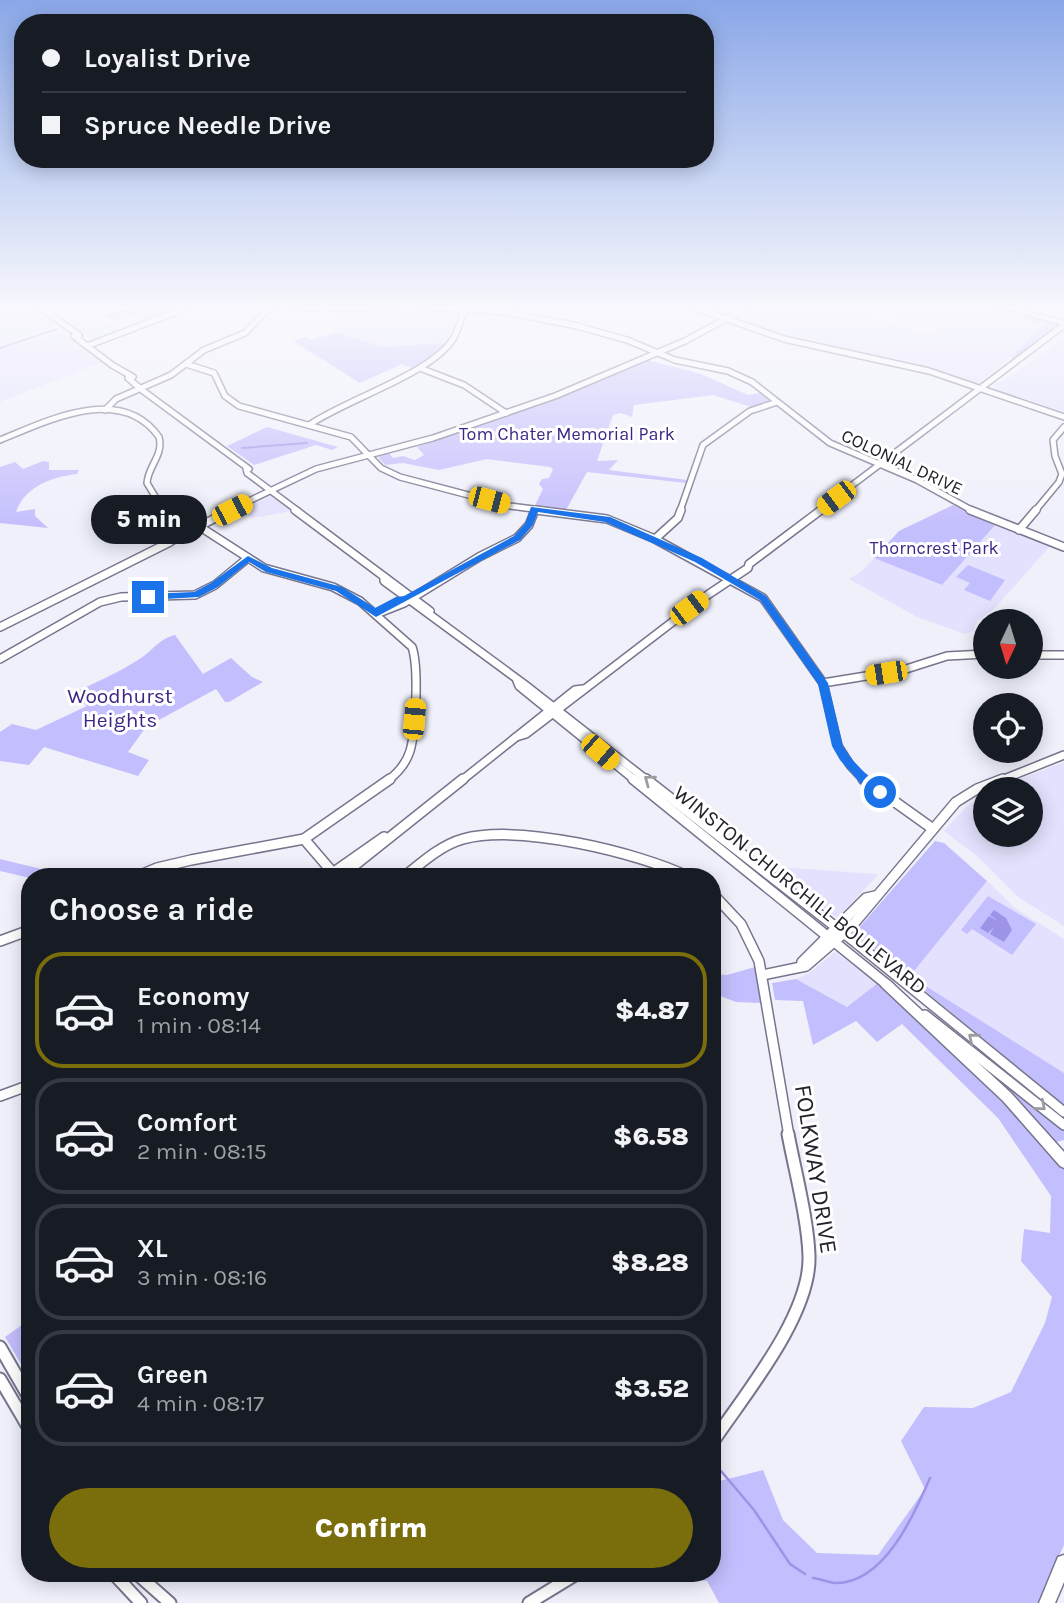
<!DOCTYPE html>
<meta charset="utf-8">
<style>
:root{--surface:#171b24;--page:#20242c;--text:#f1f3f6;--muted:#9ea1a6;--line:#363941;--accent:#7a6e0c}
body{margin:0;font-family:Karla,sans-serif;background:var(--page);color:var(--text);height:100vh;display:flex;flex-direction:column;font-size:26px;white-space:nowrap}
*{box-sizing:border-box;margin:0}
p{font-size:23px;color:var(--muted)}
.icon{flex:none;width:38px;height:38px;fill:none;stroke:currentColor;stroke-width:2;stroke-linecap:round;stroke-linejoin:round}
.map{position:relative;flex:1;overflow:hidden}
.panel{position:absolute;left:21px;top:868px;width:700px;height:714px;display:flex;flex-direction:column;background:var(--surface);border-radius:28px;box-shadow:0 4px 18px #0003}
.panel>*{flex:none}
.hud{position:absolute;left:14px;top:14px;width:700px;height:154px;border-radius:28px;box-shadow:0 4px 18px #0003;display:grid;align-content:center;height:154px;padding:0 28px;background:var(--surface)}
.needle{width:46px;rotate:184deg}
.buttons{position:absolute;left:973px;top:609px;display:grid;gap:14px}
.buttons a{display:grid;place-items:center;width:70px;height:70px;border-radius:50%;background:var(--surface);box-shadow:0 4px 18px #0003;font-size:35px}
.end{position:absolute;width:32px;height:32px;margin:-16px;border:9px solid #1a73e8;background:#fff;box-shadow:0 0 0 4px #fff}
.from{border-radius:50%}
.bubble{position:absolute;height:49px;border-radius:24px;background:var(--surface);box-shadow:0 4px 18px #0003;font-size:23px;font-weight:800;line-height:49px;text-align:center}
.car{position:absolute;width:21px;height:42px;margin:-21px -10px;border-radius:9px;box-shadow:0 0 5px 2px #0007;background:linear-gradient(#f5c518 24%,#345 0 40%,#f5c518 0 76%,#345 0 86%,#f5c518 0)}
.hud b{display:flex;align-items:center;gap:24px;height:66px;font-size:26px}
.hud b+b{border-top:2px solid var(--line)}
.hud i{width:18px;height:18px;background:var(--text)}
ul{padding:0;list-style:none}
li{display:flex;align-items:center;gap:21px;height:116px;margin:0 14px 10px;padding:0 14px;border:4px solid var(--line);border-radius:28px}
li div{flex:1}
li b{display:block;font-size:26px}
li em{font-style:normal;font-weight:800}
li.on{border-color:var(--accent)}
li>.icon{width:63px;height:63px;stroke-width:1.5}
h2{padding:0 28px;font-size:32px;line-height:84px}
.cta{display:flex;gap:14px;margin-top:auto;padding:14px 28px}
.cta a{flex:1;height:80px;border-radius:42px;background:var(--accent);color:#fff;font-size:28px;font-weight:800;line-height:80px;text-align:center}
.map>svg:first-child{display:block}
.built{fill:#e3e1fd}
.green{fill:#c3befd}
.water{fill:#9d94e7}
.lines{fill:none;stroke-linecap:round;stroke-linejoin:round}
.stream-far1{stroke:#9d94e7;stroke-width:2}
.stream{stroke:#9d94e7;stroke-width:2.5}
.secondary-far3-casing{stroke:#76758d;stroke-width:8}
.secondary-far2-casing{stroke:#76758d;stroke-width:10}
.secondary-far1-casing{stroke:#76758d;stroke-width:12}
.secondary-casing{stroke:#76758d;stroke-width:15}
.highway-casing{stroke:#76758d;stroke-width:3}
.secondary-far3{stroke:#fff;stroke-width:5}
.secondary-far2{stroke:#fff;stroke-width:7}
.secondary-far1{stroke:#fff;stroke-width:9}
.secondary{stroke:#fff;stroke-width:11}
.highway{fill:#fff;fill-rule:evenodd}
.oneway{stroke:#9c9ca0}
.route{fill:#1a73e8}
.labels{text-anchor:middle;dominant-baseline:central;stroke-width:6;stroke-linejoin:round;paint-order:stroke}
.far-park-label{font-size:18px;fill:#3f2686;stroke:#fff}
.far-street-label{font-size:18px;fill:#24232d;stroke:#fff}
.park-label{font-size:21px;fill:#3f2686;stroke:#fff}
.street-label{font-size:21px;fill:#24232d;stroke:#fff}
.near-street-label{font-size:24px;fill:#24232d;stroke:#fff}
</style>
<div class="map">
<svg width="1064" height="1603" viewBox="0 0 1064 1603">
<rect width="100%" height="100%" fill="#f0f0fb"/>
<g class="built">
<path d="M0 306H32L57 325 0 345Z"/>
<path d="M757 306H836L922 333 935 334 937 329 941 328 919 325 855 306H968L1043 326 1013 356 978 383 936 369 782 335 738 320Z"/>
<path d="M398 308 397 314 457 317 446 343 382 347 336 332 339 310Z"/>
<path d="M94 316 121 330 93 340 71 323Z"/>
<path d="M64 331 103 362 0 402V350Z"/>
<path d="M1064 337V413L995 389 993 385 1012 376Z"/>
<path d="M271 496 291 511 252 518 241 510Z"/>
<path d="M995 525 1050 546 993 610 977 621 973 631 965 634 917 617 849 579 863 570 874 558 942 585Z"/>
<path d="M1064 762V926L1018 897 978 857 944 831 965 808 985 793V835H1031V789H994Z"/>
<path d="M778 867 875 874 878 875 837 918 773 870Z"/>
<path d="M987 881 1015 908 1064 939V1073L910 976Z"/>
<path d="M835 952 878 983 847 1007 796 979 809 973Z"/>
</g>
<g class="green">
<path d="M137 306H179L147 318 131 316 113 321 108 315Z"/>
<path d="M974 306H994L1061 324 1016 359 1011 358 1043 325Z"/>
<path d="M336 332 382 347 446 343C436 354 426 362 412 368L402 364 360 383 293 341 306 337 311 340Z"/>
<path d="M648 360 701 374 748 395 760 393 769 401 751 407 713 395 634 405 632 417 621 413 613 415 597 461 618 460 609 470 687 480 686 483 587 472 566 510 535 505 543 489 539 484 542 479 549 478 553 469 550 467 487 459 439 470 403 463 385 465 378 457 389 453 393 458 403 456 415 460 424 455 417 447 544 404Z"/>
<path d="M267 427 338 447 332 450 316 445 254 465 227 446Z"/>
<path d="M43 461 49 462V470H79L77 474C52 477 25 486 16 512L35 509V516L48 528 0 523V467L15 462 23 469Z"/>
<path d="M953 505 995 525 942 585 874 558 899 531Z"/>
<path d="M968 565 1005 580 990 601 964 590 970 583 956 577Z"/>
<path d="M175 635 203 674 231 658 252 677 263 682 229 702H225L216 689 146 727 128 752 149 760 138 776 44 747 29 765 0 761V732L12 724 36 730 87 706 71 693C94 684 117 673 138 660 152 652 158 639 175 635Z"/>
<path d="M935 841 944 843 987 881 910 976 1064 1073V1105L857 935 856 931Z"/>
<path d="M0 859 74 877 30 878 0 871Z"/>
<path d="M988 896 1036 924 1012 955 972 929 967 934 961 930Z"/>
<path d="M755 967 761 1003 736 1002 712 993V974L727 975Z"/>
<path d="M796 979 847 1007 878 983 972 1066 1064 1168V1545L1038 1603H719L707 1581 674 1579V1573H712V1491L720 1481 763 1470 783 1520 817 1553 878 1555 925 1489 901 1441 924 1407 973 1408 1011 1392 1045 1323 1052 1297 1021 1261 1024 1229 1050 1233 1051 1196 998 1118 902 1024 877 1042 856 1021 813 1045 803 1001 775 1000 772 983Z"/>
<path d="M977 1062 1064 1131V1140L1053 1143Z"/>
<path d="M30 1319V1379L5 1337Z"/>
</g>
<path class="water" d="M994 910 1006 918 1012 930 1004 942 990 934 994 927 988 933 980 928 989 916 998 921 990 915Z"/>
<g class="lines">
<g class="stream-far1">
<path d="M134 311 160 313"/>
<path d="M108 316 148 306"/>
<path d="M0 348 57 329"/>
<path d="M242 448 307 443"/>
</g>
<g class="stream">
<path d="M712 1471H721L754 1510 790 1564 805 1574"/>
<path d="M712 1488 719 1520V1525L712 1529"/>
<path d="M813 1578C820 1579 828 1582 835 1583 884 1584 914 1515 930 1478"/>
</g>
<defs>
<g id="secondary-far3">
<path d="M38 306 79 335"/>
<path d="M291 306 321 309 411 306 505 312 577 326 627 340 675 360 728 371 752 382 830 443 917 480 973 511"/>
<path d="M690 306 784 339 929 371 1064 417"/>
<path d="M75 334 74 336 112 365 133 377"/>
<path d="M87 346 192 306"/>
<path d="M186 364 214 373 225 396 239 406 351 437 381 468 400 477 510 506 549 511"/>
<path d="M420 368 464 385 506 413"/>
<path d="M130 376 128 378 142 390 249 469"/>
<path d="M105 410 116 399 171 375 204 350 245 333 264 313 279 306"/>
<path d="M309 425C347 399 431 374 453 339 458 331 461 319 465 309"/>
<path d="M0 440C47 421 121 383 159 437 164 455 148 466 147 483L156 498 177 511"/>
<path d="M246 468 247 473 298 511"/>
<path d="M228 511 316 469 433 438 555 396 685 341 750 306"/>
<path d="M680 511 703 445 750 411 777 402"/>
<path d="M818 511 1064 325"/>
<path d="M1035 511 1059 482 1062 474 1055 456 1053 440 1064 427"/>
</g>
<g id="secondary-far2">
<path d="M174 510 264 568 333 587 360 601 412 647C419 667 416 730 410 751 406 764 398 773 387 781"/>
<path d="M295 510 430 611"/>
<path d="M536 510 607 519 655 539 763 598 823 683 838 746 850 765 865 781"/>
<path d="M970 510 1064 547"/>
<path d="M1019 530 1036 510"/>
<path d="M655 539 678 518 681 510"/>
<path d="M167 543 231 510"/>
<path d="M384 577V581L524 684 648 781"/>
<path d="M376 614 404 603 479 557 517 538 529 525 535 510"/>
<path d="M0 627 170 542"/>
<path d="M1031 655H1064"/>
<path d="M0 659 100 602 121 597 195 595 215 585 248 558"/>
<path d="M517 681 519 686 636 781"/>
<path d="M823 683 903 670 947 656 985 654"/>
<path d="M516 737 526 734 709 594 748 568 749 564 821 510"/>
<path d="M461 781 575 690 583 689"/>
<path d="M999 781 1064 755"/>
</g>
<g id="secondary-far1">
<path d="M633 779 890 987"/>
<path d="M646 779 855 942 1064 1112"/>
<path d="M863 779 933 829"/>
<path d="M304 839 334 874"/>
<path d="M136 877 157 868 191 860 304 839 390 779"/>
<path d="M327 877 384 837"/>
<path d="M340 877 463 779"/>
<path d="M404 877C421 863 441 845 463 839 519 824 637 852 689 877"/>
<path d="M712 893 741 924 759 961 789 1136"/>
<path d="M0 941 30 930"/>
<path d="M801 967 802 962 866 898 875 896"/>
<path d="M762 975 806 966 851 927 956 802 977 789 1003 779"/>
<path d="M925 1015 1064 1125"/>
<path d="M0 1096 30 1085"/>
</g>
<g id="secondary">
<path d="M0 1347 30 1399"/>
<path d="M0 1379 30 1430"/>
<path d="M712 1443C745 1394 811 1315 809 1256 808 1220 795 1171 788 1134"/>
<path d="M113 1573 141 1603"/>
<path d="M136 1573 170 1603"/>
<path d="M529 1603 578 1573"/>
</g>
<g id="highway">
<path d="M997 306H1007L1064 321V325Z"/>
<path d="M886 979 890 981 1011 1093 1064 1152V1168L1060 1166 1003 1101 882 987 880 984 882 981Z"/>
<path d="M1064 1555V1582L1055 1603H1039L1058 1557Z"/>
</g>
</defs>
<use href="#secondary-far3" class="secondary-far3-casing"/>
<use href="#secondary-far2" class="secondary-far2-casing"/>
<use href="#secondary-far1" class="secondary-far1-casing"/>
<use href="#secondary" class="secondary-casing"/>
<use href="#highway" class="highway-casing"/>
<use href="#secondary-far3" class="secondary-far3"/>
<use href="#secondary-far2" class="secondary-far2"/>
<use href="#secondary-far1" class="secondary-far1"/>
<use href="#secondary" class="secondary"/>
<use href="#highway" class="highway"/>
</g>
<defs><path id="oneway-chevron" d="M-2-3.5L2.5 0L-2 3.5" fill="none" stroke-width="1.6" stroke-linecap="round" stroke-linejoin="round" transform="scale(1.75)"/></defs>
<g class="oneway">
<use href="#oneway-chevron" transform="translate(649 780) rotate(-143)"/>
<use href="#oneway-chevron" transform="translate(973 1038) rotate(-141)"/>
<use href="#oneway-chevron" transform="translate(1041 1106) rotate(40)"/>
</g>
<linearGradient id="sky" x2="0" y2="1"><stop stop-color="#8aa7e8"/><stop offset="0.58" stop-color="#f8f8fd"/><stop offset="1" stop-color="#f8f8fd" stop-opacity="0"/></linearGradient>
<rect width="1064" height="531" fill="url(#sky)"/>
<path class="route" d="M531 507 610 517 702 558 766 596 828 683 843 746C853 763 868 777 884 789V795H876L863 786 840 760 832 746 818 684 760 600 695 562 605 522 538 512 533 525 520 540 376 617 336 591 266 572 249 562 218 587 199 597 148 600 144 597 148 594 194 592 211 583 248 556 272 568 342 587 375 608 396 597 404 596 514 536 525 524Z"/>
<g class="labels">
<g class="far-park-label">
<text x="567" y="434">Tom Chater Memorial Park</text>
<text x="934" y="548">Thorncrest Park</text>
</g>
<g class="far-street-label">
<text transform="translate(902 462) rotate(25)">COLONIAL DRIVE</text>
</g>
<g class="park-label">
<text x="120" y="696">Woodhurst<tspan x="120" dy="24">Heights</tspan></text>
</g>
<g class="street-label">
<text transform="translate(800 890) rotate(39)">WINSTON CHURCHILL BOULEVARD</text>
</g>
<g class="near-street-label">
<text transform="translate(816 1169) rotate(81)">FOLKWAY DRIVE</text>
</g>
</g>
</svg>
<div class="buttons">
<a><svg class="needle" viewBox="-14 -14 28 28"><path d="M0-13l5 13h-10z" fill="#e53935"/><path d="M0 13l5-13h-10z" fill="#9ea1a6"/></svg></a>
<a><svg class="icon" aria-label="locate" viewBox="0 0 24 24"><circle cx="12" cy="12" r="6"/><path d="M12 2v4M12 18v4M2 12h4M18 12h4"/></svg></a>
<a><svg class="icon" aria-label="layers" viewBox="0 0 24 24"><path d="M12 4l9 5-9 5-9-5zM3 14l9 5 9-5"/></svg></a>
</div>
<i class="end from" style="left:880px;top:792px"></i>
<i class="end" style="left:148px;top:597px"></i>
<div class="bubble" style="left:91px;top:495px;width:116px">5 min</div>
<i class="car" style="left:836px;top:498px;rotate:233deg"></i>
<i class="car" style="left:489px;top:500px;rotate:105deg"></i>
<i class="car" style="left:232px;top:510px;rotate:63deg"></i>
<i class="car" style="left:689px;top:608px;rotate:53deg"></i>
<i class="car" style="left:886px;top:673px;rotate:261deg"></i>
<i class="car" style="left:414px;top:719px;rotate:5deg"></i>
<i class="car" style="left:600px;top:752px;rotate:131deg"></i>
<div class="hud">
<b><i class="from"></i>Loyalist Drive</b>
<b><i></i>Spruce Needle Drive</b>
</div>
<section class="panel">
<h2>Choose a ride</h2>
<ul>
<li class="on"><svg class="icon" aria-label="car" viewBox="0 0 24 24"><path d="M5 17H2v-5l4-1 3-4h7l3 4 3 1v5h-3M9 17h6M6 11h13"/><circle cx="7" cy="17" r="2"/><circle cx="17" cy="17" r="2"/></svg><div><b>Economy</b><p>1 min · 08:14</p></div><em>$4.87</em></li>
<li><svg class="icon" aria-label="car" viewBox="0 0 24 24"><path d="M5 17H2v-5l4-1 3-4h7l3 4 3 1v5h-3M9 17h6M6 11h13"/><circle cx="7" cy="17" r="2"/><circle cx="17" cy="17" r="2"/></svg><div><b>Comfort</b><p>2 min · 08:15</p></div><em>$6.58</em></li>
<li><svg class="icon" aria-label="car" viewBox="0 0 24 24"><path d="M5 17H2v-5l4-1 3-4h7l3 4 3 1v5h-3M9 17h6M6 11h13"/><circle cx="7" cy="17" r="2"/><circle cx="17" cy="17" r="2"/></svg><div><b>XL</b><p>3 min · 08:16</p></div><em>$8.28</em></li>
<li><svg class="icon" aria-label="car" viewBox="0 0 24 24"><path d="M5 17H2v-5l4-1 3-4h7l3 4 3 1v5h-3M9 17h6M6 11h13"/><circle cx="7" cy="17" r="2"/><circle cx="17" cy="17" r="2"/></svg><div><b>Green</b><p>4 min · 08:17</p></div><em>$3.52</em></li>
</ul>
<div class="cta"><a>Confirm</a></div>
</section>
</div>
